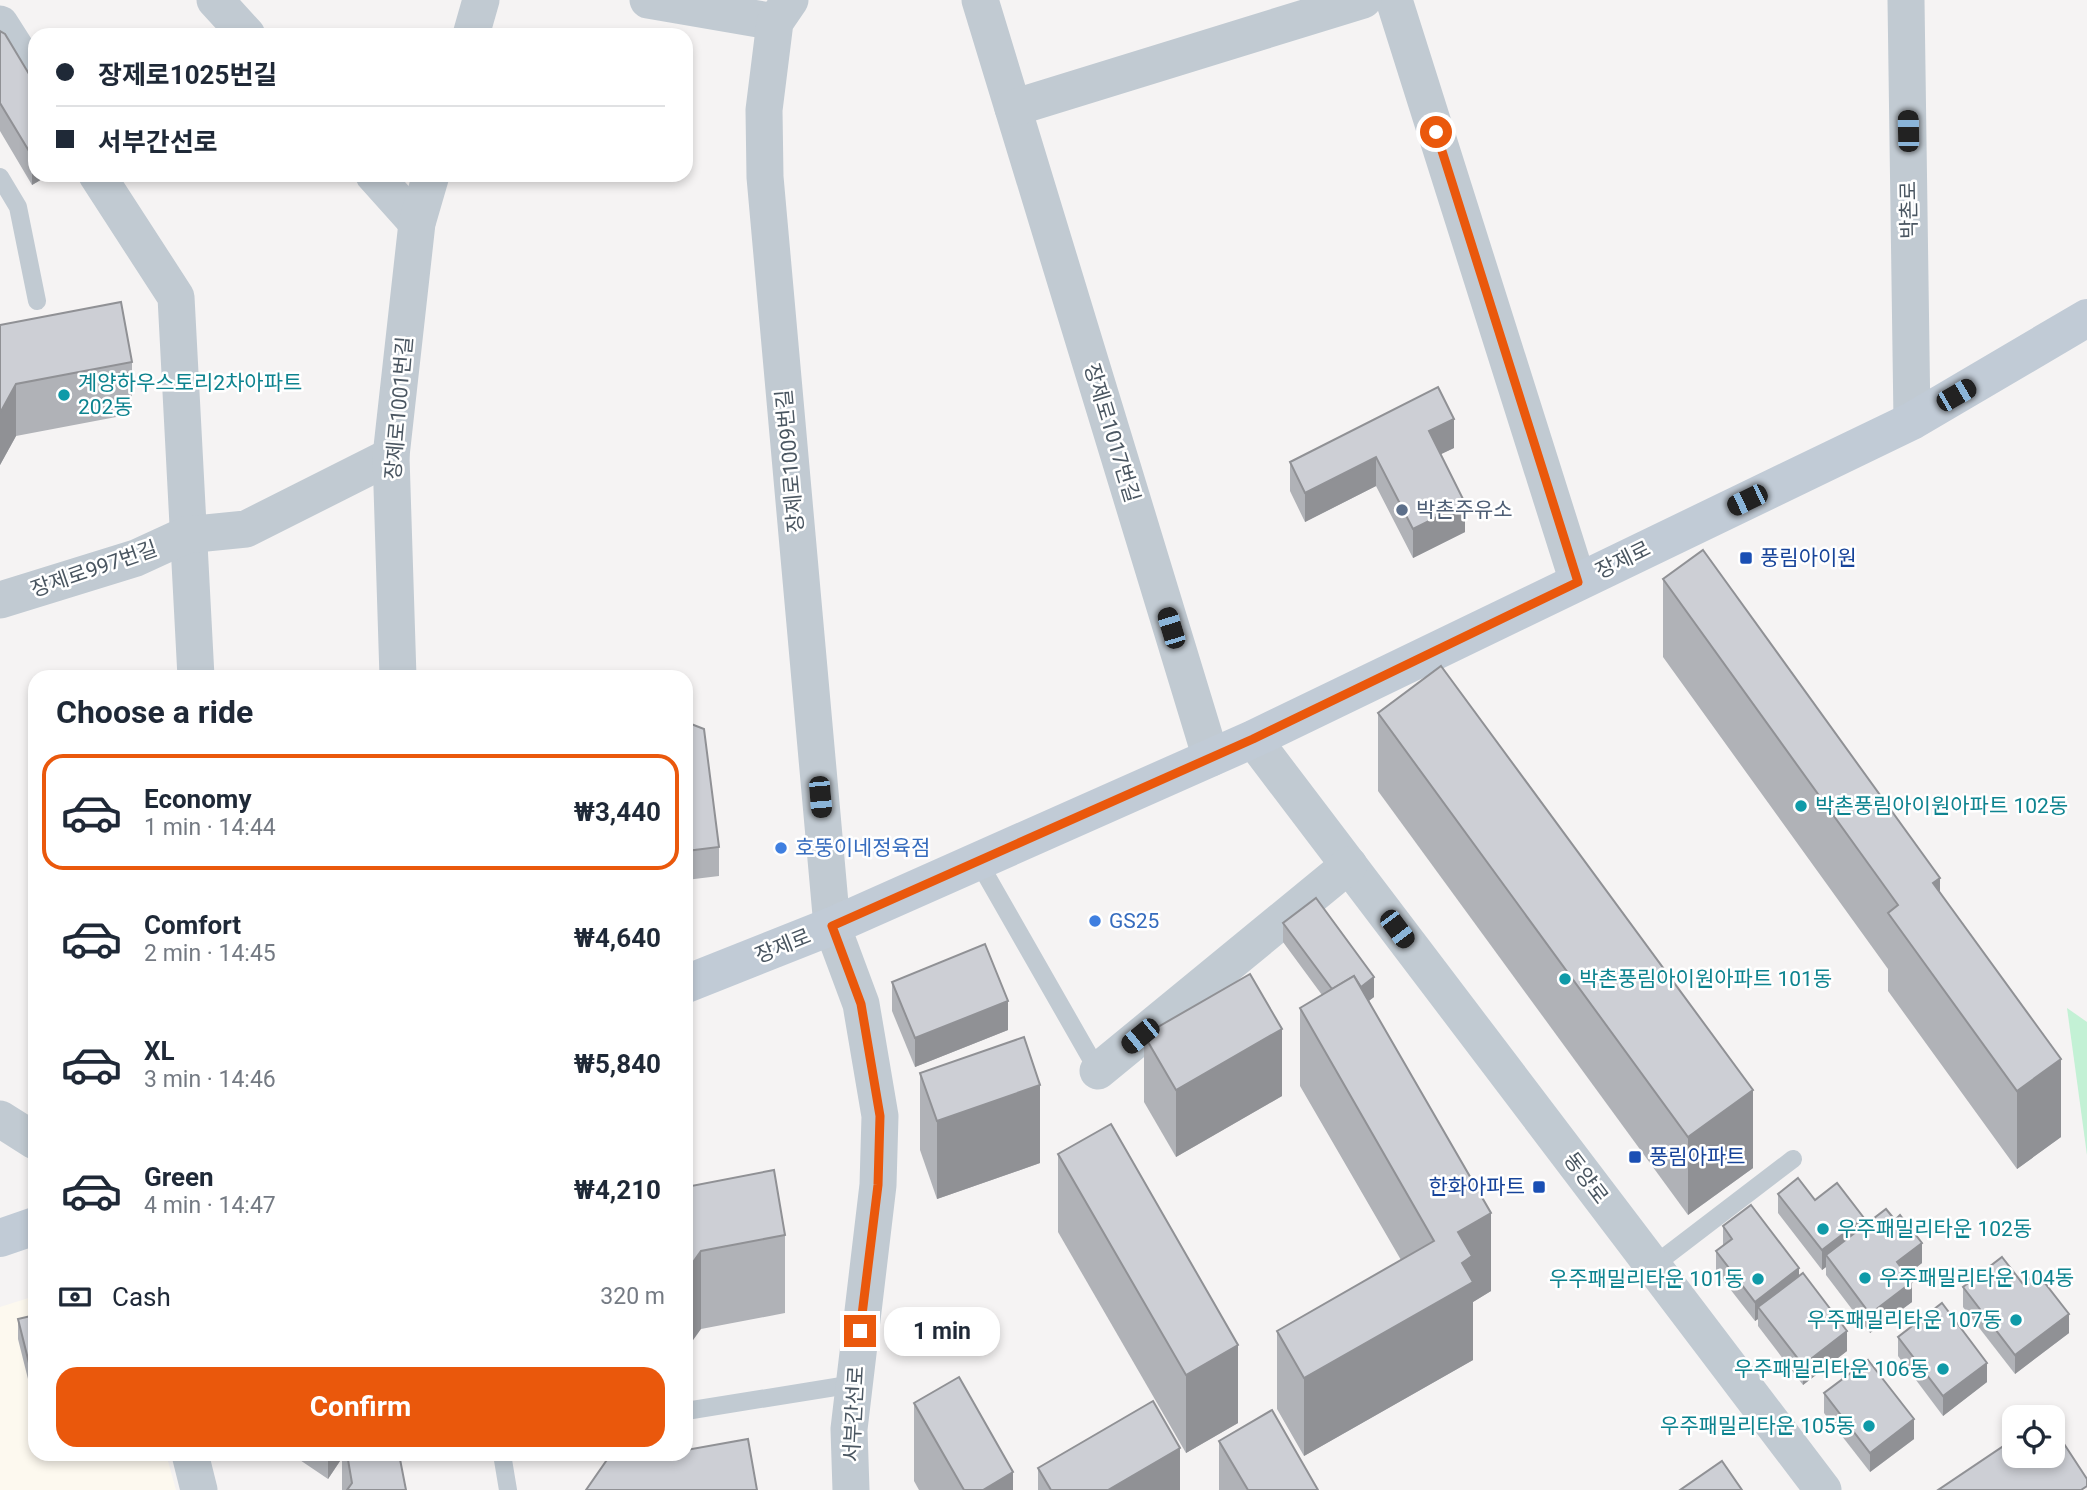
<!DOCTYPE html>
<meta charset="utf-8">
<style>
:root{--surface:#fff;--page:#f2f2f3;--text:#1f2937;--muted:#747a83;--line:#e0e1e3;--accent:#ea580c}
body{margin:0;font-family:Roboto,"Noto Sans KR",sans-serif;background:var(--page);color:var(--text);height:100vh;display:flex;flex-direction:column;font-size:26px;white-space:nowrap}
*{box-sizing:border-box;margin:0}
p{font-size:23px;color:var(--muted)}
.icon{flex:none;width:38px;height:38px;fill:none;stroke:currentColor;stroke-width:2;stroke-linecap:round;stroke-linejoin:round}
.map{position:relative;flex:1;overflow:hidden}
.details{position:absolute;left:28px;top:670px;width:665px;height:791px;display:flex;flex-direction:column;background:var(--surface);border-radius:21px;box-shadow:0 4px 10px #0003}
.details>*{flex:none}
.guide{position:absolute;left:28px;top:28px;width:665px;height:154px;border-radius:21px;box-shadow:0 4px 10px #0003;display:grid;align-content:center;height:154px;padding:0 28px;background:var(--surface)}
.controls{position:absolute;left:2002px;top:1405px;display:grid;gap:14px}
.controls a{display:grid;place-items:center;width:63px;height:63px;border-radius:14px;background:var(--surface);box-shadow:0 4px 10px #0003;font-size:35px}
.end{position:absolute;width:32px;height:32px;margin:-16px;border:9px solid #ea580c;background:#fff;box-shadow:0 0 0 4px #fff}
.from{border-radius:50%}
.bubble{position:absolute;height:49px;border-radius:21px;background:var(--surface);box-shadow:0 4px 10px #0003;font-size:23px;font-weight:700;line-height:49px;text-align:center}
.car{position:absolute;width:21px;height:42px;margin:-21px -10px;border-radius:9px;box-shadow:0 0 5px 2px #0007;background:linear-gradient(#222 24%,#8ab4d8 0 40%,#222 0 76%,#8ab4d8 0 86%,#222 0)}
.guide b{display:flex;align-items:center;gap:24px;height:66px;font-size:26px}
.guide b+b{border-top:2px solid var(--line)}
.guide i{width:18px;height:18px;background:var(--text)}
ul{padding:0;list-style:none}
li{display:flex;align-items:center;gap:21px;height:116px;margin:0 14px 10px;padding:0 14px;border:4px solid transparent;border-radius:21px}
li div{flex:1}
li b{display:block;font-size:26px}
li em{font-style:normal;font-weight:700}
li.selected{border-color:var(--accent)}
li>.icon{width:63px;height:63px;stroke-width:1.5}
h2{padding:0 28px;font-size:32px;line-height:84px}
.pay{display:flex;align-items:center;gap:18px;height:77px;padding:0 28px;font-size:26px}
.pay p{margin-inline-start:auto}
.primary-button{display:flex;gap:14px;margin-top:auto;padding:14px 28px}
.primary-button a{flex:1;height:80px;border-radius:21px;background:var(--accent);color:#fff;font-size:28px;font-weight:700;line-height:80px;text-align:center}
.map>svg:first-child{display:block}
.commercial{fill:#fdf9ef}
.green{fill:#c3f1d5}
.lines{fill:none;stroke-linecap:round;stroke-linejoin:round}
.service{stroke:#c1cad2;stroke-width:18}
.minor{stroke:#c1cad2;stroke-width:37}
.secondary{stroke:#c1cbd6;stroke-width:38}
.wall{fill:#b0b2b7}
.shaded-wall{fill:#909195}
.building{fill:#cdcfd5;stroke:#909195;stroke-width:2}
.route{stroke:#ea580c;stroke-width:9}
.culture-dot{fill:#0f9aa8;stroke:#fff;stroke-width:2.5}
.service-dot{fill:#5c6f8a;stroke:#fff;stroke-width:2.5}
.transit-dot{fill:#1a4fb4;stroke:#fff;stroke-width:2.5}
.shop-dot{fill:#3f7fe0;stroke:#fff;stroke-width:2.5}
.labels{text-anchor:middle;dominant-baseline:central;stroke-width:5;stroke-linejoin:round;paint-order:stroke}
.street-label{font-size:21px;fill:#4a5661;stroke:#fff}
.culture-label{font-size:21px;fill:#0d838f;stroke:#fff;text-anchor:start}
.service-label{font-size:21px;fill:#4e5e75;stroke:#fff;text-anchor:start}
.transit-label{font-size:21px;fill:#164399;stroke:#fff;text-anchor:start}
.shop-label{font-size:21px;fill:#366cbe;stroke:#fff;text-anchor:start}
</style>
<div class="map">
<svg width="2087" height="1490" viewBox="0 0 2087 1490">
<rect width="100%" height="100%" fill="#f5f3f3"/>
<path class="commercial" d="M35 1296V1454H166L176 1490H0V1307Z"/>
<path class="green" d="M2067 1008 2087 1022V1155Z"/>
<g class="lines">
<g class="service">
<path d="M0 177 18 207 37 301"/>
<path d="M978 861 1098 1071"/>
<path d="M1653 1266 1793 1159"/>
<path d="M686 1411 854 1384"/>
<path d="M502 1454 508 1490"/>
</g>
<g class="minor">
<path d="M215 0 247 35"/>
<path d="M648 0 775 22"/>
<path d="M790 0 775 22 764 110 765 177 832 926 861 1004 880 1116 878 1185 849 1429 851 1490"/>
<path d="M980 0 1211 758"/>
<path d="M1394 0 1578 582"/>
<path d="M1906 0 1912 421"/>
<path d="M0 24 35 79"/>
<path d="M471 35 481 0"/>
<path d="M1013 108 1363 0"/>
<path d="M97 175 176 297 196 677"/>
<path d="M374 175 417 223"/>
<path d="M0 600 136 558 186 535 246 529 391 456"/>
<path d="M398 677 391 456 417 223 431 175"/>
<path d="M1253 739 1823 1490"/>
<path d="M1098 1071 1349 865"/>
<path d="M0 1119 35 1141"/>
<path d="M190 1454 199 1490"/>
</g>
<g class="secondary">
<path d="M686 984 832 926 1253 739 1912 421 2087 318"/>
<path d="M0 1238 35 1226"/>
</g>
</g>
<g class="wall">
<path d="M0 31 35 84V175H49L32 185 0 131Z"/>
<path d="M0 325 132 362V414L16 436 0 465Z"/>
<path d="M1454 448 1440 454 1465 532 1413 558 1376 486 1305 522 1290 491V462Z"/>
<path d="M1663 579 1940 892 2061 1137 2017 1169 1888 991V969L1663 657Z"/>
<path d="M1378 713 1753 1168 1688 1215 1378 791Z"/>
<path d="M686 722 719 847V876L686 880Z"/>
<path d="M1283 923 1374 997 1369 1001 1491 1291 1473 1302V1360L1304 1456 1277 1409V1331L1401 1260 1300 1086V1008L1322 995 1283 942Z"/>
<path d="M892 982 1008 1030 915 1067 892 1011Z"/>
<path d="M1144 1035 1282 1096 1176 1157 1144 1102Z"/>
<path d="M920 1073 1040 1163 937 1199 920 1150Z"/>
<path d="M1058 1154 1238 1423 1186 1453 1058 1232Z"/>
<path d="M686 1187 785 1235V1313L701 1329Z"/>
<path d="M1778 1194 1815 1200 1864 1226 1922 1263 1906 1275 1912 1302 1870 1333 1826 1275V1267L1822 1270 1778 1213Z"/>
<path d="M1723 1226 1799 1276 1847 1351 1803 1385 1758 1326V1319L1755 1321 1716 1271V1251L1723 1246Z"/>
<path d="M2023 1284 2069 1333 2015 1374 1963 1307V1287Z"/>
<path d="M35 1315V1407L18 1339V1319Z"/>
<path d="M1898 1337 1987 1382 1943 1416 1898 1356Z"/>
<path d="M1824 1393 1914 1439 1870 1472 1824 1413Z"/>
<path d="M914 1403 1013 1490H919L914 1481Z"/>
<path d="M1219 1441 1318 1490H1219Z"/>
<path d="M291 1454H399L406 1490H342V1458L328 1479Z"/>
<path d="M1038 1468 1180 1490H1038Z"/>
</g>
<g class="shaded-wall">
<path d="M35 155V175H49L32 185V156Z"/>
<path d="M16 384V436L0 465V413Z"/>
<path d="M1454 419V448L1429 460V431Z"/>
<path d="M1376 457V486L1305 522V493Z"/>
<path d="M1465 503V532L1413 558V529Z"/>
<path d="M1940 878V956L1933 883Z"/>
<path d="M1374 977V997L1341 1021V1002Z"/>
<path d="M1008 1001V1030L915 1067V1038Z"/>
<path d="M1282 1029V1096L1176 1157V1090Z"/>
<path d="M2061 1059V1137L2017 1169V1091Z"/>
<path d="M1040 1085V1163L937 1199V1121Z"/>
<path d="M1753 1090V1168L1688 1215V1137Z"/>
<path d="M1491 1213V1291L1473 1302V1360L1304 1456V1378L1458 1232Z"/>
<path d="M1864 1218V1238L1826 1255V1267L1822 1270V1250Z"/>
<path d="M1922 1243V1263L1897 1282V1262Z"/>
<path d="M701 1251V1329L686 1350V1272Z"/>
<path d="M1799 1268V1287L1758 1307V1319L1755 1321V1302Z"/>
<path d="M1912 1282V1302L1870 1333V1314Z"/>
<path d="M2069 1314V1333L2015 1374V1355Z"/>
<path d="M1847 1331V1351L1803 1385V1365Z"/>
<path d="M1238 1345V1423L1186 1453V1375Z"/>
<path d="M1987 1363V1382L1943 1416V1396Z"/>
<path d="M1914 1419V1439L1870 1472V1453Z"/>
<path d="M1180 1448V1490H1108Z"/>
<path d="M328 1454H342V1458L328 1479Z"/>
<path d="M1013 1472V1490H983Z"/>
</g>
<g class="building">
<path d="M0 31 5 34 35 84V155L32 156 0 103Z"/>
<path d="M121 302 132 362 16 384 0 413V325Z"/>
<path d="M1438 387 1454 419 1429 431 1465 503 1413 529 1376 457 1305 493 1290 462Z"/>
<path d="M1703 550 1940 878 1933 883 2061 1059 2017 1091 1888 913 1898 905 1663 579Z"/>
<path d="M1441 666 1753 1090 1688 1137 1378 713Z"/>
<path d="M686 722 704 729 719 847 686 851Z"/>
<path d="M1316 898 1374 977 1361 987 1354 976 1332 989 1283 923Z"/>
<path d="M985 944 1008 1001 915 1038 892 982Z"/>
<path d="M1250 974 1282 1029 1176 1090 1144 1035Z"/>
<path d="M1354 976 1491 1213 1458 1232 1472 1256 1462 1263 1473 1282 1304 1378 1277 1331 1434 1241 1300 1008Z"/>
<path d="M1024 1037 1040 1085 937 1121 920 1073Z"/>
<path d="M1111 1124 1238 1345 1186 1375 1058 1154Z"/>
<path d="M774 1170 785 1235 701 1251 686 1272V1187Z"/>
<path d="M1798 1178 1815 1200 1837 1183 1864 1218 1822 1250 1778 1194Z"/>
<path d="M1751 1205 1799 1268 1755 1302 1716 1251 1732 1239 1723 1226Z"/>
<path d="M1886 1209 1895 1220 1900 1215 1922 1243 1897 1262 1912 1282 1870 1314 1826 1255Z"/>
<path d="M2002 1257 2023 1284 2037 1273 2069 1314 2015 1355 1963 1287Z"/>
<path d="M1803 1273 1847 1331 1803 1365 1758 1307Z"/>
<path d="M1942 1303 1987 1363 1943 1396 1898 1337Z"/>
<path d="M35 1315V1387L18 1319Z"/>
<path d="M1868 1360 1914 1419 1870 1453 1824 1393Z"/>
<path d="M959 1377 1013 1472 983 1490H964L914 1403Z"/>
<path d="M1153 1401 1180 1448 1108 1490H1051L1038 1468Z"/>
<path d="M1272 1410 1318 1490H1248L1219 1441Z"/>
<path d="M2053 1427 2087 1479V1486L2081 1490H1938L2014 1439V1456H2053Z"/>
<path d="M748 1439 757 1490H586L611 1454H686V1450Z"/>
<path d="M347 1454H399L406 1490H347L352 1483Z"/>
<path d="M1722 1461 1742 1490H1680Z"/>
</g>
<g class="lines">
<path class="route" d="M860 1331 878 1185 880 1116 861 1004 832 926 1253 739 1578 582 1436 132"/>
</g>
<g class="culture-dot">
<circle cx="64" cy="395" r="7"/>
<circle cx="1801" cy="806" r="7"/>
<circle cx="1565" cy="979" r="7"/>
<circle cx="1823" cy="1229" r="7"/>
<circle cx="1865" cy="1278" r="7"/>
<circle cx="1758" cy="1279" r="7"/>
<circle cx="2016" cy="1320" r="7"/>
<circle cx="1943" cy="1369" r="7"/>
<circle cx="1869" cy="1426" r="7"/>
</g>
<circle class="service-dot" cx="1402" cy="510" r="7"/>
<g class="transit-dot">
<rect x="1739" y="551" width="14" height="14" rx="3.5"/>
<rect x="1628" y="1150" width="14" height="14" rx="3.5"/>
<rect x="1532" y="1180" width="14" height="14" rx="3.5"/>
</g>
<g class="shop-dot">
<circle cx="781" cy="848" r="7"/>
<circle cx="1095" cy="921" r="7"/>
</g>
<g class="labels">
<g class="street-label">
<text transform="translate(1909 210) rotate(-91)">박촌로</text>
<text transform="translate(399 408) rotate(-85)">장제로1001번길</text>
<text transform="translate(1112 433) rotate(73)">장제로1017번길</text>
<text transform="translate(790 461) rotate(-95)">장제로1009번길</text>
<text transform="translate(1623 560) rotate(-26)">장제로</text>
<text transform="translate(94 569) rotate(-19)">장제로997번길</text>
<text transform="translate(783 946) rotate(-22)">장제로</text>
<text transform="translate(1586 1178) rotate(53)">동양로</text>
<text transform="translate(854 1414) rotate(-87)">서부간선로</text>
</g>
<g class="culture-label">
<text x="78" y="383">계양하우스토리2차아파트<tspan x="78" dy="24">202동</tspan></text>
<text x="1815" y="806">박촌풍림아이원아파트 102동</text>
<text x="1579" y="979">박촌풍림아이원아파트 101동</text>
<text x="1837" y="1229">우주패밀리타운 102동</text>
<text x="1879" y="1278">우주패밀리타운 104동</text>
<text x="1744" y="1279" text-anchor="end">우주패밀리타운 101동</text>
<text x="2002" y="1320" text-anchor="end">우주패밀리타운 107동</text>
<text x="1929" y="1369" text-anchor="end">우주패밀리타운 106동</text>
<text x="1855" y="1426" text-anchor="end">우주패밀리타운 105동</text>
</g>
<g class="service-label">
<text x="1416" y="510">박촌주유소</text>
</g>
<g class="transit-label">
<text x="1760" y="558">풍림아이원</text>
<text x="1649" y="1157">풍림아파트</text>
<text x="1525" y="1187" text-anchor="end">한화아파트</text>
</g>
<g class="shop-label">
<text x="795" y="848">호뚱이네정육점</text>
<text x="1109" y="921">GS25</text>
</g>
</g>
</svg>
<div class="controls">
<a><svg class="icon" aria-label="locate" viewBox="0 0 24 24"><circle cx="12" cy="12" r="6"/><path d="M12 2v4M12 18v4M2 12h4M18 12h4"/></svg></a>
</div>
<i class="end from" style="left:1436px;top:132px"></i>
<i class="end" style="left:860px;top:1331px"></i>
<div class="bubble" style="left:884px;top:1307px;width:116px">1 min</div>
<i class="car" style="left:1908px;top:131px;rotate:359deg"></i>
<i class="car" style="left:1956px;top:395px;rotate:60deg"></i>
<i class="car" style="left:1747px;top:500px;rotate:244deg"></i>
<i class="car" style="left:1171px;top:628px;rotate:343deg"></i>
<i class="car" style="left:820px;top:797px;rotate:175deg"></i>
<i class="car" style="left:1397px;top:929px;rotate:143deg"></i>
<i class="car" style="left:1140px;top:1036px;rotate:231deg"></i>
<div class="guide">
<b><i class="from"></i>장제로1025번길</b>
<b><i></i>서부간선로</b>
</div>
<section class="details">
<h2>Choose a ride</h2>
<ul>
<li class="selected"><svg class="icon" aria-label="car" viewBox="0 0 24 24"><path d="M5 17H2v-5l4-1 3-4h7l3 4 3 1v5h-3M9 17h6M6 11h13"/><circle cx="7" cy="17" r="2"/><circle cx="17" cy="17" r="2"/></svg><div><b>Economy</b><p>1 min · 14:44</p></div><em>₩3,440</em></li>
<li><svg class="icon" aria-label="car" viewBox="0 0 24 24"><path d="M5 17H2v-5l4-1 3-4h7l3 4 3 1v5h-3M9 17h6M6 11h13"/><circle cx="7" cy="17" r="2"/><circle cx="17" cy="17" r="2"/></svg><div><b>Comfort</b><p>2 min · 14:45</p></div><em>₩4,640</em></li>
<li><svg class="icon" aria-label="car" viewBox="0 0 24 24"><path d="M5 17H2v-5l4-1 3-4h7l3 4 3 1v5h-3M9 17h6M6 11h13"/><circle cx="7" cy="17" r="2"/><circle cx="17" cy="17" r="2"/></svg><div><b>XL</b><p>3 min · 14:46</p></div><em>₩5,840</em></li>
<li><svg class="icon" aria-label="car" viewBox="0 0 24 24"><path d="M5 17H2v-5l4-1 3-4h7l3 4 3 1v5h-3M9 17h6M6 11h13"/><circle cx="7" cy="17" r="2"/><circle cx="17" cy="17" r="2"/></svg><div><b>Green</b><p>4 min · 14:47</p></div><em>₩4,210</em></li>
</ul>
<div class="pay"><svg class="icon" aria-label="cash" viewBox="0 0 24 24"><path d="M3 7h18v10H3z"/><circle cx="12" cy="12" r="2"/></svg>Cash<p>320 m</p></div>
<div class="primary-button"><a>Confirm</a></div>
</section>
</div>
